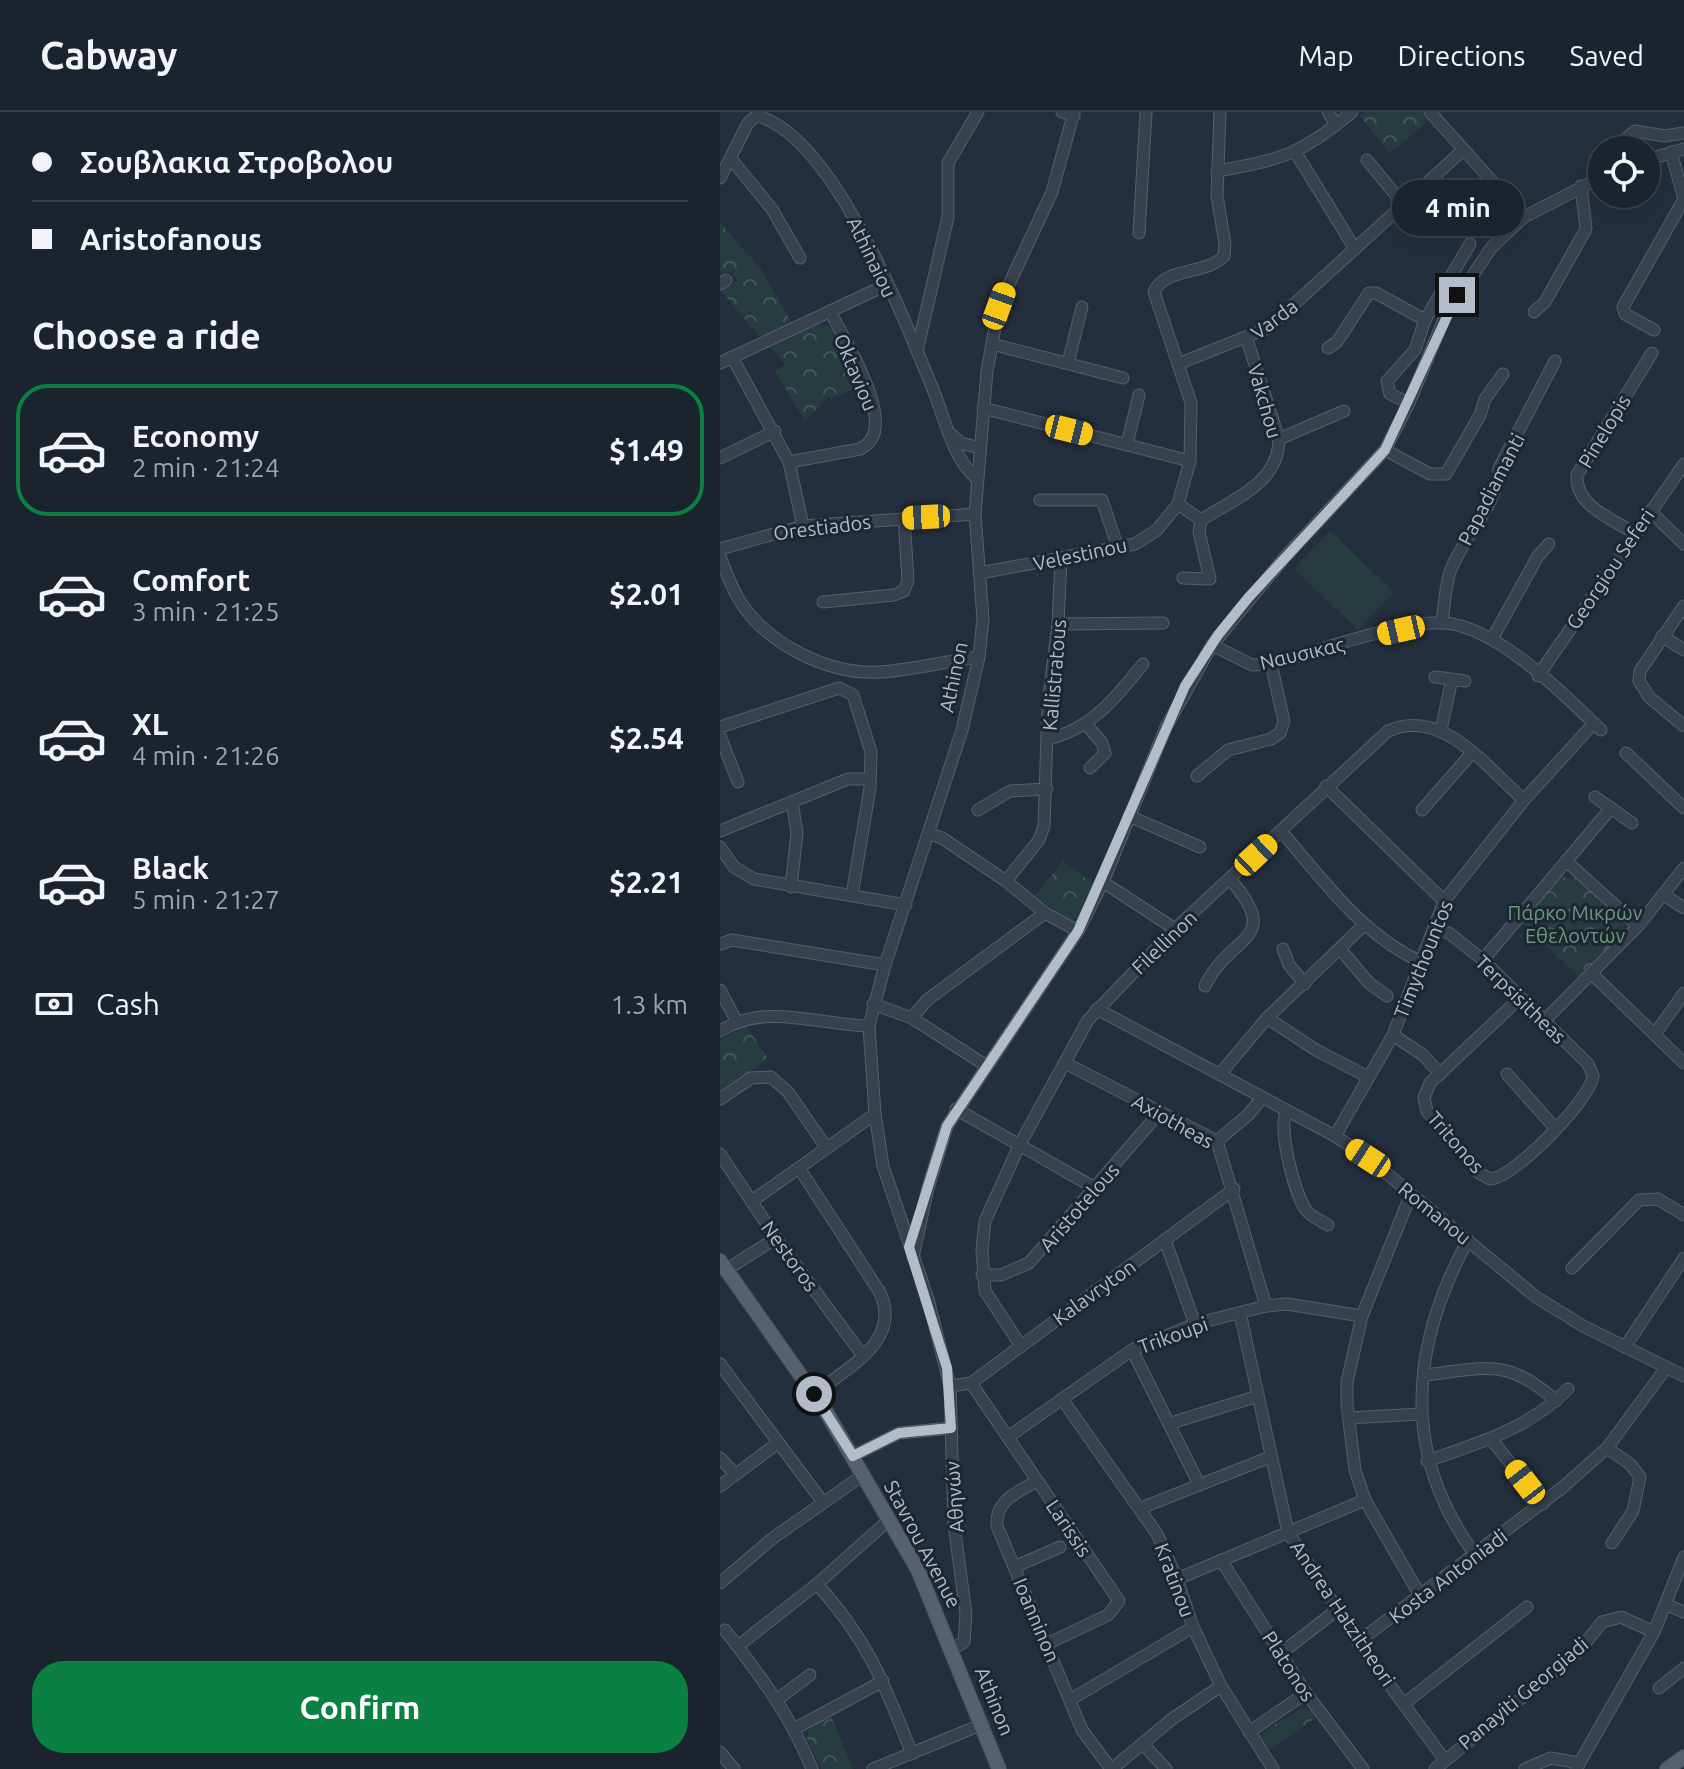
<!DOCTYPE html>
<meta charset="utf-8">
<style>
:root{--surface:#1b232e;--page:#242b36;--text:#f1f3f6;--muted:#a0a4aa;--line:#39404a;--accent:#0b8043}
body{margin:0;font-family:Ubuntu,sans-serif;background:var(--page);color:var(--text);height:100vh;display:flex;flex-direction:column;font-size:30px;white-space:nowrap}
*{box-sizing:border-box;margin:0}
p{font-size:26px;color:var(--muted)}
.icon{flex:none;width:44px;height:44px;fill:none;stroke:currentColor;stroke-width:2;stroke-linecap:round;stroke-linejoin:round}
.map{position:relative;flex:1;overflow:hidden}
.details{display:flex;flex-direction:column;background:var(--surface);width:720px}
.details>*{flex:none}
.top-card{display:grid;align-content:center;height:176px;padding:0 32px;background:var(--surface)}
.tools{position:absolute;left:868px;top:24px;display:grid;gap:16px}
.tools a{display:grid;place-items:center;width:72px;height:72px;border-radius:50%;background:var(--surface);box-shadow:0 8px 32px #0002,0 0 0 2px var(--line);font-size:40px}
.end{position:absolute;width:36px;height:36px;margin:-18px;border:10px solid #b4bcc9;background:#111;box-shadow:0 0 0 4px #111}
.from{border-radius:50%}
.bubble{position:absolute;height:56px;border-radius:28px;background:var(--surface);box-shadow:0 8px 32px #0002,0 0 0 2px var(--line);font-size:26px;font-weight:700;line-height:56px;text-align:center}
.car{position:absolute;width:24px;height:48px;margin:-24px -12px;border-radius:10px;box-shadow:0 0 6px 2px #0007;background:linear-gradient(#f5c518 24%,#345 0 40%,#f5c518 0 76%,#345 0 86%,#f5c518 0)}
.top-card b{display:flex;align-items:center;gap:28px;height:76px;font-size:30px}
.top-card b+b{border-top:2px solid var(--line)}
.top-card i{width:20px;height:20px;background:var(--text)}
ul{padding:0;list-style:none}
li{display:flex;align-items:center;gap:24px;height:132px;margin:0 16px 12px;padding:0 16px;border:4px solid transparent;border-radius:32px}
li div{flex:1}
li b{display:block;font-size:30px}
li em{font-style:normal;font-weight:700}
li.on{border-color:var(--accent)}
li>.icon{width:72px;height:72px;stroke-width:1.5}
h2{padding:0 32px;font-size:36px;line-height:96px}
.pay{display:flex;align-items:center;gap:20px;height:88px;padding:0 32px;font-size:30px}
.pay p{margin-inline-start:auto}
.cta{display:flex;gap:16px;margin-top:auto;padding:16px 32px}
.cta a{flex:1;height:92px;border-radius:32px;background:var(--accent);color:#fff;font-size:32px;font-weight:700;line-height:92px;text-align:center}
header{display:flex;align-items:center;gap:48px;box-sizing:border-box;height:112px;padding:0 40px;background:var(--surface);border-bottom:2px solid var(--line)}
header strong{font-size:38px}
nav{display:flex;gap:44px;margin-inline-start:auto;font-size:28px}
main{display:flex;flex:1;min-height:0}
.map>svg:first-child{display:block}
.grass{fill:#263c3f}
.forest{fill:url(#forest-crowns)}
.lines{fill:none;stroke-linecap:round;stroke-linejoin:round}
.minor-casing{stroke:#565f6c;stroke-width:13}
.major-casing{stroke:#414a57;stroke-width:16}
.minor{stroke:#38414e;stroke-width:11}
.major{stroke:#56606e;stroke-width:14}
.route{stroke:#b4bcc9;stroke-width:10}
.labels{text-anchor:middle;dominant-baseline:central;stroke-width:6;stroke-linejoin:round;paint-order:stroke}
.street-label{font-size:20px;fill:#b4bcc9;stroke:#1d2633}
.park-label{font-size:20px;fill:#6b9a76;stroke:#1d2633}
</style>
<header>
<strong>Cabway</strong>
<nav><a>Map</a><a>Directions</a><a>Saved</a></nav>
</header>
<main>
<section class="details">
<div class="top-card">
<b><i class="from"></i>Σουβλακια Στροβολου</b>
<b><i></i>Aristofanous</b>
</div>
<h2>Choose a ride</h2>
<ul>
<li class="on"><svg class="icon" aria-label="car" viewBox="0 0 24 24"><path d="M5 17H2v-5l4-1 3-4h7l3 4 3 1v5h-3M9 17h6M6 11h13"/><circle cx="7" cy="17" r="2"/><circle cx="17" cy="17" r="2"/></svg><div><b>Economy</b><p>2 min · 21:24</p></div><em>$1.49</em></li>
<li><svg class="icon" aria-label="car" viewBox="0 0 24 24"><path d="M5 17H2v-5l4-1 3-4h7l3 4 3 1v5h-3M9 17h6M6 11h13"/><circle cx="7" cy="17" r="2"/><circle cx="17" cy="17" r="2"/></svg><div><b>Comfort</b><p>3 min · 21:25</p></div><em>$2.01</em></li>
<li><svg class="icon" aria-label="car" viewBox="0 0 24 24"><path d="M5 17H2v-5l4-1 3-4h7l3 4 3 1v5h-3M9 17h6M6 11h13"/><circle cx="7" cy="17" r="2"/><circle cx="17" cy="17" r="2"/></svg><div><b>XL</b><p>4 min · 21:26</p></div><em>$2.54</em></li>
<li><svg class="icon" aria-label="car" viewBox="0 0 24 24"><path d="M5 17H2v-5l4-1 3-4h7l3 4 3 1v5h-3M9 17h6M6 11h13"/><circle cx="7" cy="17" r="2"/><circle cx="17" cy="17" r="2"/></svg><div><b>Black</b><p>5 min · 21:27</p></div><em>$2.21</em></li>
</ul>
<div class="pay"><svg class="icon" aria-label="cash" viewBox="0 0 24 24"><path d="M3 7h18v10H3z"/><circle cx="12" cy="12" r="2"/></svg>Cash<p>1.3 km</p></div>
<div class="cta"><a>Confirm</a></div>
</section>
<div class="map">
<svg width="964" height="1657" viewBox="0 0 964 1657">
<defs>
<pattern id="forest-crowns" width="20" height="18" patternUnits="userSpaceOnUse" patternTransform="scale(2)"><rect width="20" height="18" fill="#263c3f"/><path d="M2 6a3 3 0 1 1 6 0M12 15a3 3 0 1 1 6 0" fill="none" stroke="#435659"/></pattern>
</defs>
<rect width="100%" height="100%" fill="#242f3e"/>
<path class="grass" d="M610 419 674 480 638 518 574 457Z"/>
<g class="forest">
<path d="M645 0H702L709 8 670 41 640 4Z"/>
<path d="M0 111 41 157 71 210 40 225 1 179 18 168 11 160 0 161Z"/>
<path d="M100 211 111 216 139 275 111 287 109 284 85 309 55 259 66 253 49 234Z"/>
<path d="M343 749 374 772 359 805 349 809 315 784Z"/>
<path d="M842 765 860 766 906 810 902 821 860 866 801 810Z"/>
<path d="M26 914 48 946 0 981V928Z"/>
<path d="M584 1595 597 1605 548 1638 542 1625 546 1618Z"/>
<path d="M111 1604 133 1657H101L87 1626 89 1616Z"/>
</g>
<g class="lines">
<defs>
<g id="minor">
<path d="M342 0 354 4"/>
<path d="M608 0 616 13"/>
<path d="M710 0 804 105"/>
<path d="M907 38V26L915 19 945 24 964 21"/>
<path d="M576 41 635 137"/>
<path d="M11 47 52 97 80 146"/>
<path d="M647 48 683 92"/>
<path d="M926 48 964 37"/>
<path d="M497 59C560 49 583 41 632 0"/>
<path d="M0 66 28 11 36 4C112 20 186 211 214 280 226 310 232 345 257 367"/>
<path d="M419 121 426 0"/>
<path d="M0 172 6 168"/>
<path d="M814 200 825 190 866 117 861 74"/>
<path d="M934 218 905 202 903 195 964 87 951 40"/>
<path d="M272 232 403 266"/>
<path d="M608 236 617 230 649 181H656L705 208"/>
<path d="M197 239 228 105V51L258 0"/>
<path d="M12 245 69 350 83 414"/>
<path d="M0 251 166 173"/>
<path d="M348 251 362 195"/>
<path d="M458 252 548 216 742 39"/>
<path d="M689 291 670 282 667 269 695 238 705 208 750 132"/>
<path d="M263 296 470 349"/>
<path d="M231 322 241 331 260 336"/>
<path d="M559 327 624 299"/>
<path d="M407 332 419 283"/>
<path d="M665 338 710 362H726L760 303 765 287 783 262"/>
<path d="M0 346 55 319"/>
<path d="M69 350 140 337C183 318 124 228 110 199"/>
<path d="M320 388H382L398 436"/>
<path d="M458 392 481 408"/>
<path d="M930 399 964 432"/>
<path d="M914 421C891 406 855 394 857 363L932 241"/>
<path d="M0 437 83 414 255 402"/>
<path d="M0 445C6 460 12 477 21 491 49 533 109 563 160 560 193 558 226 549 259 545"/>
<path d="M260 461 415 432 437 418 458 392 470 349 471 291 434 180C444 155 487 163 504 144L505 132 497 84 500 0"/>
<path d="M463 466 490 467 479 420 481 408C514 387 559 371 559 327L527 228"/>
<path d="M103 490 174 483 184 479 188 468 184 406"/>
<path d="M964 494 920 559 919 569 929 585 964 614"/>
<path d="M722 511C724 494 725 476 730 460 742 425 779 393 779 356L835 249"/>
<path d="M338 512 443 511"/>
<path d="M942 524 964 538"/>
<path d="M772 527 818 444 829 432"/>
<path d="M492 533 532 553 551 552C595 540 683 508 725 511 777 515 844 582 881 618"/>
<path d="M818 564 964 352"/>
<path d="M715 565 745 569"/>
<path d="M366 612 382 631 385 641 370 656"/>
<path d="M0 615 119 576 133 583 151 640 150 676 132 783"/>
<path d="M721 618 732 567"/>
<path d="M0 624 18 670"/>
<path d="M328 627C371 617 396 586 423 552"/>
<path d="M906 641 964 696"/>
<path d="M477 664 508 638 551 627 560 621 564 609 551 552"/>
<path d="M606 674 724 789"/>
<path d="M875 685 912 711"/>
<path d="M258 698 290 679 327 677"/>
<path d="M702 698 751 642"/>
<path d="M409 704 480 735"/>
<path d="M0 719 128 667H150"/>
<path d="M561 719C603 768 641 822 701 850"/>
<path d="M210 722 222 726 286 769 325 801 358 819"/>
<path d="M0 735 14 755 34 767 186 793"/>
<path d="M846 749 918 814"/>
<path d="M286 769 319 728 324 714 328 592 338 512 341 448"/>
<path d="M383 770 455 817"/>
<path d="M71 775 77 721 72 690"/>
<path d="M944 783 964 796"/>
<path d="M716 818 729 821 763 848 868 952 873 964C871 987 793 1067 770 1067L759 1061 707 999 704 986 710 971 799 887"/>
<path d="M0 832 12 828 165 853"/>
<path d="M563 837 569 853 585 872"/>
<path d="M621 838 649 871 667 884"/>
<path d="M763 848 891 696"/>
<path d="M872 862 964 951"/>
<path d="M485 874C511 820 564 830 510 767"/>
<path d="M0 878 16 908"/>
<path d="M153 892 192 906 265 953"/>
<path d="M377 897 615 1024 648 1046 816 1185 863 1214 964 1264"/>
<path d="M192 906 207 888 325 801"/>
<path d="M547 906 596 938 648 965"/>
<path d="M825 908 918 814 964 756"/>
<path d="M0 919C46 890 98 913 149 914"/>
<path d="M935 922 964 881"/>
<path d="M673 923 703 943 720 962"/>
<path d="M345 951 497 1029 546 1194"/>
<path d="M500 962 547 906 644 813"/>
<path d="M787 962 835 1016"/>
<path d="M0 987 31 966 51 965 68 980 106 1035"/>
<path d="M236 997 375 1076"/>
<path d="M566 1001C558 1017 575 1085 587 1099 591 1105 602 1109 608 1113"/>
<path d="M615 1024 673 923 724 789 804 688 874 611"/>
<path d="M497 1029 528 1003 542 986"/>
<path d="M0 1042 56 1126 143 1244"/>
<path d="M79 1056 159 1179C184 1228 127 1256 94 1282"/>
<path d="M691 1082 642 1204 627 1270V1292L635 1358 645 1388 701 1485"/>
<path d="M32 1089 155 1002"/>
<path d="M445 1128 475 1212"/>
<path d="M748 1128C690 1235 680 1342 756 1444"/>
<path d="M193 1145 208 1076 227 1014 358 819 383 770 446 615 492 533 565 445 665 338 689 291 725 205 771 136 804 105 882 65"/>
<path d="M852 1156 919 1088 938 1087 964 1103"/>
<path d="M6 1158 56 1126"/>
<path d="M262 1163H281L309 1151 440 1000"/>
<path d="M520 1201 568 1420 638 1530 724 1647"/>
<path d="M301 1234 265 1179 262 1138 265 1109 300 1032 368 908 455 817 668 619C723 595 766 655 804 688"/>
<path d="M905 1235 964 1146"/>
<path d="M412 1238 478 1370"/>
<path d="M0 1252 102 1389"/>
<path d="M705 1263C766 1256 787 1245 836 1289"/>
<path d="M251 1271 399 1489 388 1503 327 1532"/>
<path d="M230 1274 251 1271 514 1077"/>
<path d="M342 1287 437 1422 457 1467 473 1515 501 1574 553 1657"/>
<path d="M629 1306 700 1302"/>
<path d="M451 1311 538 1284"/>
<path d="M288 1325 412 1238 475 1212 546 1194 567 1192 642 1204"/>
<path d="M771 1327 823 1392"/>
<path d="M887 1336 910 1352 920 1365 913 1399 892 1431"/>
<path d="M133 1344 179 1321 231 1316"/>
<path d="M0 1346 14 1361"/>
<path d="M707 1349C759 1331 808 1317 848 1277"/>
<path d="M317 1369C298 1380 275 1388 277 1414L362 1618 391 1657"/>
<path d="M0 1374 58 1331"/>
<path d="M421 1396 550 1345"/>
<path d="M501 1448 586 1581 643 1657"/>
<path d="M294 1455 340 1435"/>
<path d="M457 1467 645 1388"/>
<path d="M0 1471 53 1426 143 1363"/>
<path d="M97 1472C148 1528 165 1573 192 1642"/>
<path d="M947 1493 964 1500"/>
<path d="M5 1518C40 1563 71 1604 92 1657"/>
<path d="M638 1530 843 1375 887 1336 946 1256"/>
<path d="M18 1534 97 1472 169 1408"/>
<path d="M233 1537 244 1530 246 1502 234 1413 230 1274 208 1187 163 1054 155 1002 149 914 165 853 242 618 259 545 263 507 255 402 267 259 279 194 332 80 354 0"/>
<path d="M560 1542 617 1498"/>
<path d="M939 1576 964 1556"/>
<path d="M58 1587 90 1563"/>
<path d="M350 1588 473 1515"/>
<path d="M685 1591 807 1495"/>
<path d="M76 1616 163 1569"/>
<path d="M529 1620 586 1581"/>
<path d="M423 1632 446 1657"/>
<path d="M0 1640 14 1657"/>
<path d="M153 1657 263 1612"/>
<path d="M392 1657 452 1607 501 1574"/>
<path d="M715 1657 859 1539 882 1510 901 1505 934 1520"/>
<path d="M805 1657 831 1646 859 1651"/>
<path d="M856 1657 934 1520 964 1445"/>
</g>
<g id="major">
<path d="M0 1149 105 1298 198 1458 279 1657"/>
<path d="M947 1657 964 1645"/>
</g>
</defs>
<use href="#minor" class="minor-casing"/>
<use href="#major" class="major-casing"/>
<use href="#minor" class="minor"/>
<use href="#major" class="major"/>
</g>
<g class="lines">
<path class="route" d="M94 1282 133 1344 179 1321 231 1316 227 1256 189 1135 227 1014 358 819 465 574 498 523 528 486 665 338 737 183"/>
</g>
<g class="labels">
<g class="street-label">
<text transform="translate(152 145) rotate(64)">Athinaiou</text>
<text transform="translate(554 207) rotate(-37)">Varda</text>
<text transform="translate(136 260) rotate(67)">Oktaviou</text>
<text transform="translate(545 289) rotate(74)">Vakchou</text>
<text transform="translate(884 319) rotate(-59)">Pinelopis</text>
<text transform="translate(771 377) rotate(-63)">Papadiamanti</text>
<text transform="translate(102 415) rotate(-7)">Orestiados</text>
<text transform="translate(360 442) rotate(-12)">Velestinou</text>
<text transform="translate(890 457) rotate(-56)">Georgiou Seferi</text>
<text transform="translate(582 541) rotate(-13)">Ναυσικας</text>
<text transform="translate(334 563) rotate(-85)">Kallistratous</text>
<text transform="translate(233 565) rotate(-78)">Athinon</text>
<text transform="translate(444 830) rotate(-44)">Filellinon</text>
<text transform="translate(703 847) rotate(-68)">Timythountos</text>
<text transform="translate(801 887) rotate(44)">Terpsisitheas</text>
<text transform="translate(453 1009) rotate(29)">Axiotheas</text>
<text transform="translate(736 1030) rotate(49)">Tritonos</text>
<text transform="translate(359 1095) rotate(-49)">Aristotelous</text>
<text transform="translate(715 1101) rotate(39)">Romanou</text>
<text transform="translate(70 1144) rotate(54)">Nestoros</text>
<text transform="translate(374 1180) rotate(-36)">Kalavryton</text>
<text transform="translate(453 1223) rotate(-20)">Trikoupi</text>
<text transform="translate(234 1385) rotate(-94)">Αθηνών</text>
<text transform="translate(349 1416) rotate(56)">Larissis</text>
<text transform="translate(203 1432) rotate(62)">Stavrou Avenue</text>
<text transform="translate(728 1464) rotate(-37)">Kosta Antoniadi</text>
<text transform="translate(455 1468) rotate(69)">Kratinou</text>
<text transform="translate(623 1501) rotate(56)">Andrea Hatzitheori</text>
<text transform="translate(317 1508) rotate(67)">Ioanninon</text>
<text transform="translate(569 1554) rotate(57)">Platonos</text>
<text transform="translate(803 1581) rotate(-40)">Panayiti Georgiadi</text>
<text transform="translate(275 1589) rotate(68)">Athinon</text>
</g>
<g class="park-label">
<text x="855" y="800">Πάρκο Μικρών<tspan x="855" dy="23">Εθελοντών</tspan></text>
</g>
</g>
</svg>
<div class="tools">
<a><svg class="icon" aria-label="locate" viewBox="0 0 24 24"><circle cx="12" cy="12" r="6"/><path d="M12 2v4M12 18v4M2 12h4M18 12h4"/></svg></a>
</div>
<i class="end from" style="left:94px;top:1282px"></i>
<i class="end" style="left:737px;top:183px"></i>
<div class="bubble" style="left:672px;top:68px;width:132px">4 min</div>
<i class="car" style="left:279px;top:194px;rotate:20deg"></i>
<i class="car" style="left:349px;top:318px;rotate:104deg"></i>
<i class="car" style="left:206px;top:405px;rotate:267deg"></i>
<i class="car" style="left:681px;top:518px;rotate:257deg"></i>
<i class="car" style="left:536px;top:743px;rotate:47deg"></i>
<i class="car" style="left:648px;top:1046px;rotate:303deg"></i>
<i class="car" style="left:805px;top:1370px;rotate:322deg"></i>
</div>
</main>
